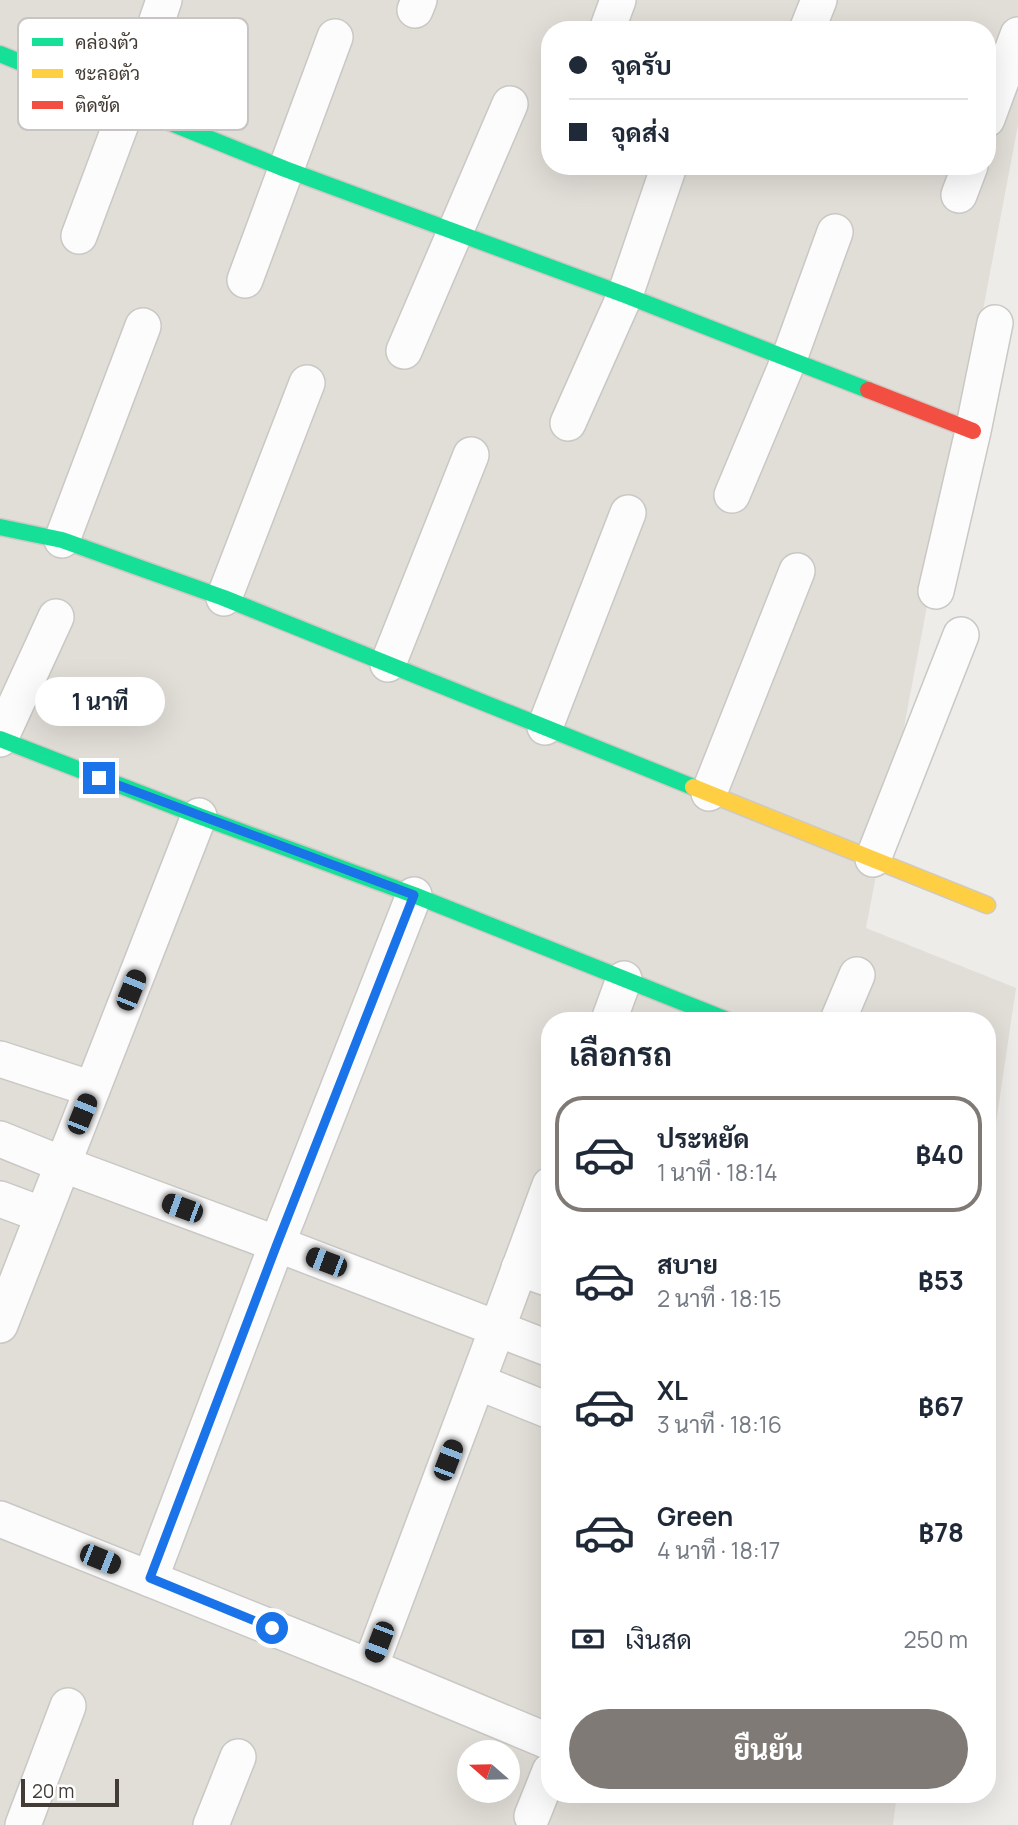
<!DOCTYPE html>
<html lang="th">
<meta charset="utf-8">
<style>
:root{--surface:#fff;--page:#f2f2f3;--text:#1f2937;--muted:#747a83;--line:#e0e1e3;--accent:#7f7a75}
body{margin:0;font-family:Manrope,Sarabun,sans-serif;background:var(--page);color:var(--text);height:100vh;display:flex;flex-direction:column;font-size:26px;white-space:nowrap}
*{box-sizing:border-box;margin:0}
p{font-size:23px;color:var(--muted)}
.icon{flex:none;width:38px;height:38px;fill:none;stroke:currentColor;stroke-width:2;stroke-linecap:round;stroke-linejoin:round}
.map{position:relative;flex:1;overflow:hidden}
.panel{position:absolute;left:541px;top:1012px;width:455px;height:791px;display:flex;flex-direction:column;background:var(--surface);border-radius:28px;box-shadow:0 7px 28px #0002}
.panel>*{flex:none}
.top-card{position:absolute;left:541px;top:21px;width:455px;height:154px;border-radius:28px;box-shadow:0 7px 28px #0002;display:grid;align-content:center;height:154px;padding:0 28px;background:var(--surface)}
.needle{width:46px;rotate:290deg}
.fabs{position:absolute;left:457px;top:1740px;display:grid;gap:14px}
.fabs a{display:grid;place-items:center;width:63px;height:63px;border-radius:50%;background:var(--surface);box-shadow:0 7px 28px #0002;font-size:35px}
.scale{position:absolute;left:21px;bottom:18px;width:98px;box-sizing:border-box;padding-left:7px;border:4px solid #433c36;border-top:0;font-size:19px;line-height:24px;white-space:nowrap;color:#433c36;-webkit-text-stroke:5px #fff;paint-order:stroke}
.end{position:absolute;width:32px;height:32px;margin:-16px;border:9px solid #1a73e8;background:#fff;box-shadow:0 0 0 4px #fff}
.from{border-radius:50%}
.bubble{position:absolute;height:49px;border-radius:24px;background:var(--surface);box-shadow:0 7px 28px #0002;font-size:23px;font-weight:700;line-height:49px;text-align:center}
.car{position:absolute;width:21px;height:42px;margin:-21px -10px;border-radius:9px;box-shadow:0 0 5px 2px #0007;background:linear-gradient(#222 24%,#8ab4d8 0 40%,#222 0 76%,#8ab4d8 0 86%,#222 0)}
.top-card b{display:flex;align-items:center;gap:24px;height:66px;font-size:26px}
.top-card b+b{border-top:2px solid var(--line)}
.top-card i{width:18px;height:18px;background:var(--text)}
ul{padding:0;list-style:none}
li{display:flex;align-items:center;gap:21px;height:116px;margin:0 14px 10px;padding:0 14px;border:4px solid transparent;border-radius:28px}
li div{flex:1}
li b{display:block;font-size:26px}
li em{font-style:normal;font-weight:700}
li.active{border-color:var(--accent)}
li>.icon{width:63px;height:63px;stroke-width:1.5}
h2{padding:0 28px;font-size:32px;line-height:84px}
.pay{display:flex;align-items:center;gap:18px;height:77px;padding:0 28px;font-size:26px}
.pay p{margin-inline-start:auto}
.cta{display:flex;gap:14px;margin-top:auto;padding:14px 28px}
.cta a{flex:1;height:80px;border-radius:42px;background:var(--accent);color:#fff;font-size:28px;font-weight:700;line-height:80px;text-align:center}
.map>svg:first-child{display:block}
.residential{fill:#e1ddd7;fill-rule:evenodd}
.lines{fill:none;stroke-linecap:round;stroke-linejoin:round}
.street-casing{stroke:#cac8c5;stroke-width:38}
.fast-casing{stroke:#cec9c2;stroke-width:19}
.slow-casing{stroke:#cec9c2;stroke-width:19}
.jam-casing{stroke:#cec9c2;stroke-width:19}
.street{stroke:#fcfcfc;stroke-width:35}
.fast{stroke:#16e098;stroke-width:16}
.slow{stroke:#ffcf43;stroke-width:16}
.jam{stroke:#f24e42;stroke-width:16}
.route{stroke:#1a73e8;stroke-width:9}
.key{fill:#fff;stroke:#c7c4c3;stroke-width:2}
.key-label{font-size:19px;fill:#433c36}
</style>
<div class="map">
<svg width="1018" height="1825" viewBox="0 0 1018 1825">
<rect width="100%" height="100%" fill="#eeece9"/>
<path class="residential" d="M0 0H1018V125L866 928 1016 988 987 1184V1020H550V1794H897L893 1825H0ZM550 30H987V166H550ZM469 1752H508V1790H469Z"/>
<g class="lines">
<defs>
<g id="street">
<path d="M415 10 419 0"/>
<path d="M607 30 618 0"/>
<path d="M807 30 819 0"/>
<path d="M987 119 1018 35"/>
<path d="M959 195 970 166"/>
<path d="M79 236 128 105 164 0"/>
<path d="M245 280 335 37"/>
<path d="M404 351 510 104"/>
<path d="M568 423 625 295 668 169"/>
<path d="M732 495 789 359 835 232"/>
<path d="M62 540 143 326"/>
<path d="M936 591 973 431 995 323"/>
<path d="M224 598 307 383"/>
<path d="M388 664 471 455"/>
<path d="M545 727 628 513"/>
<path d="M0 739 56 617"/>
<path d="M709 793 797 571"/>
<path d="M873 859 961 635"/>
<path d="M609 1020 624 979"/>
<path d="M838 1020 857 975"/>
<path d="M0 1059 92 1089"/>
<path d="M0 1139 62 1164 277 1244 550 1349"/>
<path d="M0 1199 43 1215"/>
<path d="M519 1268 550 1279"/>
<path d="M0 1325 199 816"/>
<path d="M478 1382 550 1411"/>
<path d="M0 1519 370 1667 550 1742"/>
<path d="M150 1579 277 1244 414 895"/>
<path d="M370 1667 497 1329 550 1185"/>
<path d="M532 1816 550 1771"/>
<path d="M23 1825 68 1706"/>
<path d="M211 1825 238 1757"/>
</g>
<g id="fast">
<path d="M0 54 285 169 625 295 868 390"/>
<path d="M0 527 62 540 224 598 693 787"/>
<path d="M0 739 199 816 414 895 727 1020"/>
</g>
<path id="slow" d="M693 787 987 905"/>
<path id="jam" d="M868 390 973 431"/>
</defs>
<use href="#street" class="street-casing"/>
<use href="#fast" class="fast-casing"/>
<use href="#slow" class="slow-casing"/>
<use href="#jam" class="jam-casing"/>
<use href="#street" class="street"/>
<use href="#fast" class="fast"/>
<use href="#slow" class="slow"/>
<use href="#jam" class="jam"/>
</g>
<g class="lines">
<path class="route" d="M99 778 414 895 277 1244 150 1578 272 1628"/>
</g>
<rect x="18" y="18" width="230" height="112" rx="10" class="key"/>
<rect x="32" y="38" width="31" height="8" fill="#16e098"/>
<rect x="32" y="69" width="31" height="9" fill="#ffcf43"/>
<rect x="32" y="101" width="31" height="8" fill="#f24e42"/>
<g class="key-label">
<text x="75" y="49">คล่องตัว</text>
<text x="75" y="80">ชะลอตัว</text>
<text x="75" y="112">ติดขัด</text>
</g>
</svg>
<div class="fabs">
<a><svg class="needle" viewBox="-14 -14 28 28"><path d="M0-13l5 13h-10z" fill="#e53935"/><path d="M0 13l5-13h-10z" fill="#747a83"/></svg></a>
</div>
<div class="scale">20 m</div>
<i class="end from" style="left:272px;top:1628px"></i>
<i class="end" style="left:99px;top:778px"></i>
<div class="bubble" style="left:35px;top:677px;width:130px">1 นาที</div>
<i class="car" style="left:131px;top:990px;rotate:22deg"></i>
<i class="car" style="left:82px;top:1114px;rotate:22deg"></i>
<i class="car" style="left:182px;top:1208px;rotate:290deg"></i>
<i class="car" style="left:326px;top:1262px;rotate:291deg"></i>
<i class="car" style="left:448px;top:1460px;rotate:21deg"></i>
<i class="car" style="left:100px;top:1559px;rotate:112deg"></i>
<i class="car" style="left:379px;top:1642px;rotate:201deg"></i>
<div class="top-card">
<b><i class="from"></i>จุดรับ</b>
<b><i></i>จุดส่ง</b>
</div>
<section class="panel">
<h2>เลือกรถ</h2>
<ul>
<li class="active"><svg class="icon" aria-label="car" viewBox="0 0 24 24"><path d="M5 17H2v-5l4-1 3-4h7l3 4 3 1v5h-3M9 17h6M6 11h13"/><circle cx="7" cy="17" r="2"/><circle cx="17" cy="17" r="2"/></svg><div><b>ประหยัด</b><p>1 นาที · 18:14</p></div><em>฿40</em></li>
<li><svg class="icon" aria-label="car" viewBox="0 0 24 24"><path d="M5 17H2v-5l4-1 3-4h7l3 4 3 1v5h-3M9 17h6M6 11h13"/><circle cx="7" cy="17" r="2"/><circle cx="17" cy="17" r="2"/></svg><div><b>สบาย</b><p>2 นาที · 18:15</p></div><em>฿53</em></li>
<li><svg class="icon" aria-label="car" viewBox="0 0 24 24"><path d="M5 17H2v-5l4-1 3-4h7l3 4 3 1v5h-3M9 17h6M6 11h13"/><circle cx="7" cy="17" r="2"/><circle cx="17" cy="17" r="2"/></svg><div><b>XL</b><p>3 นาที · 18:16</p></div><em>฿67</em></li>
<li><svg class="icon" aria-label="car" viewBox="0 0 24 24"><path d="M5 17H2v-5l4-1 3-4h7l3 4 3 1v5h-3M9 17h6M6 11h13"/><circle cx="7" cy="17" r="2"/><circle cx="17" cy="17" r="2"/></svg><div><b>Green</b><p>4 นาที · 18:17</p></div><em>฿78</em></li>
</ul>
<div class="pay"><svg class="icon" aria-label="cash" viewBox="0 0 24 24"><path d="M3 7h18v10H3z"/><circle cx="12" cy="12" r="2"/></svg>เงินสด<p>250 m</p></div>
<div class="cta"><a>ยืนยัน</a></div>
</section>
</div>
